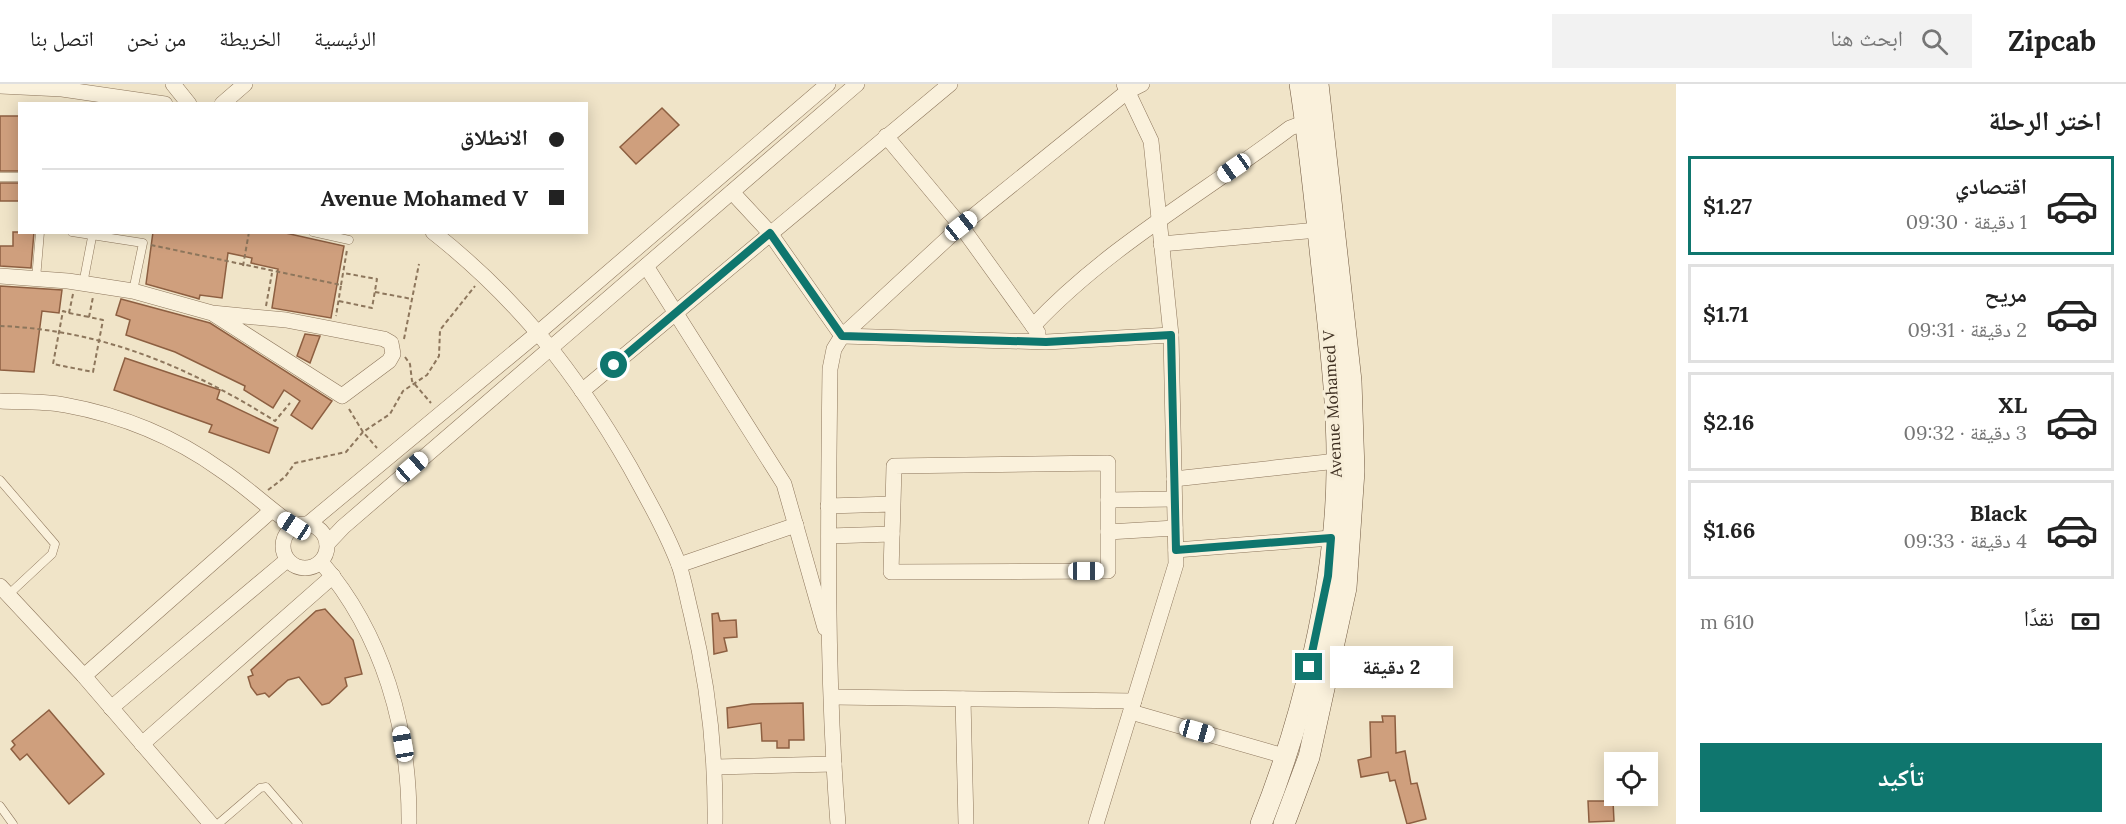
<!DOCTYPE html>
<html lang="ar">
<meta charset="utf-8">
<style>
:root{--surface:#fff;--page:#f2f2f2;--text:#222;--muted:#767676;--line:#e0e0e0;--accent:#0f766e}
body{margin:0;font-family:Lora,"Noto Naskh Arabic",serif;background:var(--page);color:var(--text);direction:rtl;height:100vh;display:flex;flex-direction:column;font-size:22px;white-space:nowrap}
*{box-sizing:border-box;margin:0}
p{font-size:20px;color:var(--muted)}
.icon{flex:none;width:33px;height:33px;fill:none;stroke:currentColor;stroke-width:2;stroke-linecap:round;stroke-linejoin:round}
.map{position:relative;flex:1;overflow:hidden;direction:ltr}
.panel{display:flex;flex-direction:column;background:var(--surface);width:450px}
.panel>*{flex:none}
.guide{position:absolute;left:18px;top:18px;width:570px;height:132px;border-radius:0px;box-shadow:0 3px 15px #0003;direction:rtl;display:grid;align-content:center;height:132px;padding:0 24px;background:var(--surface)}
.fabs{position:absolute;left:1604px;top:668px;display:grid;gap:12px}
.fabs a{display:grid;place-items:center;width:54px;height:54px;border-radius:0px;background:var(--surface);box-shadow:0 3px 15px #0003;font-size:30px}
.end{position:absolute;width:27px;height:27px;margin:-14px;border:8px solid #0f766e;background:#fff;box-shadow:0 0 0 3px #fff}
.from{border-radius:50%}
.bubble{position:absolute;height:42px;border-radius:0px;background:var(--surface);box-shadow:0 3px 15px #0003;font-size:20px;font-weight:700;line-height:42px;text-align:center;direction:rtl}
.car{position:absolute;width:18px;height:36px;margin:-18px -9px;border-radius:8px;box-shadow:0 0 4px 2px #0007;background:linear-gradient(#fff 24%,#345 0 40%,#fff 0 76%,#345 0 86%,#fff 0)}
.guide b{display:flex;align-items:center;gap:21px;height:57px;font-size:22px}
.guide b+b{border-top:2px solid var(--line)}
.guide i{width:15px;height:15px;background:var(--text)}
ul{padding:0;list-style:none}
li{display:flex;align-items:center;gap:18px;height:99px;margin:0 12px 9px;padding:0 12px;border:3px solid var(--line);border-radius:0px}
li div{flex:1}
li b{display:block;font-size:22px}
li em{font-style:normal;font-weight:700}
li.selected{border-color:var(--accent)}
li>.icon{width:54px;height:54px;stroke-width:1.5}
h2{padding:0 24px;font-size:27px;line-height:72px}
.pay{display:flex;align-items:center;gap:15px;height:66px;padding:0 24px;font-size:22px}
.pay p{margin-inline-start:auto}
.cta{display:flex;gap:12px;margin-top:auto;padding:12px 24px}
.cta a{flex:1;height:69px;border-radius:0px;background:var(--accent);color:#fff;font-size:24px;font-weight:700;line-height:69px;text-align:center}
header{display:flex;align-items:center;gap:36px;box-sizing:border-box;height:84px;padding:0 30px;background:var(--surface);border-bottom:2px solid var(--line)}
header strong{font-size:28px}
nav{display:flex;gap:33px;margin-inline-start:auto;font-size:21px}
.search{width:420px;height:54px;background:var(--page);display:flex;align-items:center;gap:15px;box-sizing:border-box;padding:0 21px;border-radius:0px;color:var(--muted);font-size:22px}
main{display:flex;flex:1;min-height:0}
.map>svg:first-child{display:block}
.building{fill:#cf9f7d;stroke:#8d5f41;stroke-width:1.5}
.lines{fill:none;stroke-linecap:round;stroke-linejoin:round}
.lane-casing{stroke:#8d765c;stroke-width:9}
.street-casing{stroke:#8d765c;stroke-width:16}
.secondary-casing{stroke:#6f573f;stroke-width:22}
.path{stroke:#8d765c;stroke-width:2;stroke-dasharray:4.5 3;stroke-linecap:butt}
.lane{stroke:#faf1dc;stroke-width:8}
.street{stroke:#faf1dc;stroke-width:15}
.secondary{stroke:#faf1dc;stroke-width:21}
.route{stroke:#0f766e;stroke-width:8}
.labels{text-anchor:middle;dominant-baseline:central;stroke-width:6;stroke-linejoin:round;paint-order:stroke}
.street-label{font-size:16px;fill:#3d2e20;stroke:#f7eed8}
</style>
<header>
<strong>Zipcab</strong>
<div class="search"><svg class="icon" aria-label="search" viewBox="0 0 24 24"><circle cx="10" cy="10" r="6"/><path d="M15 15l6 6"/></svg>ابحث هنا</div>
<nav><a>الرئيسية</a><a>الخريطة</a><a>من نحن</a><a>اتصل بنا</a></nav>
</header>
<main>
<section class="panel">
<h2>اختر الرحلة</h2>
<ul>
<li class="selected"><svg class="icon" aria-label="car" viewBox="0 0 24 24"><path d="M5 17H2v-5l4-1 3-4h7l3 4 3 1v5h-3M9 17h6M6 11h13"/><circle cx="7" cy="17" r="2"/><circle cx="17" cy="17" r="2"/></svg><div><b>اقتصادي</b><p>1 دقيقة · 09:30</p></div><em>$1.27</em></li>
<li><svg class="icon" aria-label="car" viewBox="0 0 24 24"><path d="M5 17H2v-5l4-1 3-4h7l3 4 3 1v5h-3M9 17h6M6 11h13"/><circle cx="7" cy="17" r="2"/><circle cx="17" cy="17" r="2"/></svg><div><b>مريح</b><p>2 دقيقة · 09:31</p></div><em>$1.71</em></li>
<li><svg class="icon" aria-label="car" viewBox="0 0 24 24"><path d="M5 17H2v-5l4-1 3-4h7l3 4 3 1v5h-3M9 17h6M6 11h13"/><circle cx="7" cy="17" r="2"/><circle cx="17" cy="17" r="2"/></svg><div><b>XL</b><p>3 دقيقة · 09:32</p></div><em>$2.16</em></li>
<li><svg class="icon" aria-label="car" viewBox="0 0 24 24"><path d="M5 17H2v-5l4-1 3-4h7l3 4 3 1v5h-3M9 17h6M6 11h13"/><circle cx="7" cy="17" r="2"/><circle cx="17" cy="17" r="2"/></svg><div><b>Black</b><p>4 دقيقة · 09:33</p></div><em>$1.66</em></li>
</ul>
<div class="pay"><svg class="icon" aria-label="cash" viewBox="0 0 24 24"><path d="M3 7h18v10H3z"/><circle cx="12" cy="12" r="2"/></svg>نقدًا<p>610 m</p></div>
<div class="cta"><a>تأكيد</a></div>
</section>
<div class="map">
<svg width="1676" height="740" viewBox="0 0 1676 740">
<rect width="100%" height="100%" fill="#f0e4c8"/>
<g class="building">
<path d="M662 24 679 41 636 80 620 63Z"/>
<rect x="0" y="32" width="20" height="55"/>
<rect x="0" y="99" width="20" height="18"/>
<path d="M13 148H34L31 184 0 182V162H13Z"/>
<path d="M153 148H281L344 162 331 234 272 224 278 185 251 179 252 174 228 169 222 214 200 211 199 215 196 214 146 200Z"/>
<path d="M0 202 62 206 59 229 42 227 34 288 0 286Z"/>
<path d="M121 215 210 239 332 317 312 345 291 331 300 317 284 306 273 324 244 306 245 302 175 268 126 251 130 236 116 231Z"/>
<path d="M305 250 320 252 310 279 297 272Z"/>
<path d="M125 274 220 306 217 315 278 344 269 369 209 348 212 341 114 306Z"/>
<path d="M325 525 353 556 362 590 345 594 347 602 329 619 322 621 299 593 288 596 269 613 265 609 257 611 251 603 248 593 253 591 251 586 316 527Z"/>
<path d="M718 529 720 537 736 536 737 553 724 554 727 567 714 570 712 530Z"/>
<path d="M803 619 804 656H789V664H777V657H762L761 639 728 644 727 624 752 620Z"/>
<path d="M49 626 104 690 69 720 27 670 20 676 11 665 15 661 12 657Z"/>
<path d="M1382 632H1395L1396 669 1405 667 1411 700 1417 699 1426 735 1407 740 1395 696 1390 697 1388 688 1361 693 1358 676 1371 673 1370 638H1383Z"/>
<path d="M1588 717H1613L1614 737 1589 738Z"/>
</g>
<g class="lines">
<defs>
<g id="lane">
<path d="M0 93H20"/>
<path d="M72 148 143 159 133 207"/>
<path d="M313 148 349 156"/>
<path d="M36 195 40 148"/>
<path d="M83 200 93 148"/>
<path d="M0 396 55 460 52 470 8 511"/>
<path d="M0 722 13 740"/>
<path d="M218 740 260 704 266 703 298 740"/>
</g>
<g id="street">
<path d="M173 0 189 20"/>
<path d="M0 2 62 5 165 20"/>
<path d="M222 20 245 0"/>
<path d="M886 52 961 142 1038 249"/>
<path d="M732 108 770 149 842 252 1046 258 1171 251"/>
<path d="M433 148C519 216 576 289 630 383 647 414 666 447 679 481 684 496 687 513 691 529 708 599 716 668 715 740"/>
<path d="M1161 160 1318 146"/>
<path d="M646 182 784 400 825 544"/>
<path d="M0 192 68 197 133 207 212 229 286 236 384 255 391 259 393 270 389 277 342 312 212 229"/>
<path d="M1033 242C1107 163 1204 109 1290 44L1314 35"/>
<path d="M582 307 950 0"/>
<path d="M0 317C21 318 44 317 65 321 120 331 175 353 221 386 247 403 269 425 294 442"/>
<path d="M1174 395 1337 377"/>
<path d="M1108 416 1174 415"/>
<path d="M828 422 893 420 894 382 1108 379V487L891 488 893 420"/>
<circle cx="305" cy="462" r="22"/>
<path d="M308 440 539 248 828 0"/>
<path d="M1108 448 1175 444"/>
<path d="M829 452 892 450"/>
<path d="M327 460 343 443 857 0"/>
<path d="M1176 466 1331 454"/>
<path d="M321 478C383 550 410 645 409 740"/>
<path d="M679 481 796 441"/>
<path d="M0 502 84 592 211 740"/>
<path d="M84 592 271 427"/>
<path d="M832 613 1134 617"/>
<path d="M963 615 966 740"/>
<path d="M111 624 287 476"/>
<path d="M1131 628 1284 672"/>
<path d="M142 660 333 492"/>
<path d="M716 683 834 680"/>
<path d="M838 740C826 589 828 436 830 285L834 265 842 252 961 142 1128 7 1142 0"/>
<path d="M1096 740 1176 480 1171 251 1151 57 1124 0"/>
</g>
<g id="secondary">
<path d="M1261 740C1303 635 1336 501 1337 387 1338 322 1330 258 1323 193 1316 129 1310 64 1300 0"/>
<path d="M1284 740 1309 673 1346 504 1354 387 1351 297 1318 0"/>
</g>
</defs>
<use href="#lane" class="lane-casing"/>
<use href="#street" class="street-casing"/>
<use href="#secondary" class="secondary-casing"/>
<g class="path">
<path d="M151 161 341 201 336 232"/>
<path d="M243 182 249 148"/>
<path d="M341 201 347 166"/>
<path d="M375 208 412 215"/>
<path d="M73 210 69 229 63 227 53 280 93 288 103 236 89 233 93 213"/>
<path d="M339 217 372 224 377 195 343 189"/>
<path d="M266 222 272 189"/>
<path d="M69 229 89 233"/>
<path d="M0 242C103 246 189 283 275 337L290 319"/>
<path d="M404 255 419 180"/>
<path d="M405 273 410 280 412 297 431 319"/>
<path d="M349 325 363 348 377 364"/>
<path d="M268 406 285 393 295 379 346 368 363 348 390 330 403 307 427 291 439 272 440 246 475 202"/>
</g>
<use href="#lane" class="lane"/>
<use href="#street" class="street"/>
<use href="#secondary" class="secondary"/>
</g>
<g class="lines">
<path class="route" d="M614 281 770 149 842 252 1046 258 1171 251 1176 466 1331 454 1328 492 1309 583"/>
</g>
<g class="labels">
<g class="street-label">
<text transform="translate(1332 320) rotate(-93)">Avenue Mohamed V</text>
</g>
</g>
</svg>
<div class="fabs">
<a><svg class="icon" aria-label="locate" viewBox="0 0 24 24"><circle cx="12" cy="12" r="6"/><path d="M12 2v4M12 18v4M2 12h4M18 12h4"/></svg></a>
</div>
<i class="end from" style="left:614px;top:281px"></i>
<i class="end" style="left:1309px;top:583px"></i>
<div class="bubble" style="left:1330px;top:562px;width:123px">2 دقيقة</div>
<i class="car" style="left:1234px;top:84px;rotate:235deg"></i>
<i class="car" style="left:961px;top:142px;rotate:51deg"></i>
<i class="car" style="left:412px;top:383px;rotate:49deg"></i>
<i class="car" style="left:294px;top:442px;rotate:303deg"></i>
<i class="car" style="left:1086px;top:487px;rotate:90deg"></i>
<i class="car" style="left:1197px;top:647px;rotate:106deg"></i>
<i class="car" style="left:403px;top:660px;rotate:350deg"></i>
<div class="guide">
<b><i class="from"></i>الانطلاق</b>
<b><i></i>Avenue Mohamed V</b>
</div>
</div>
</main>
